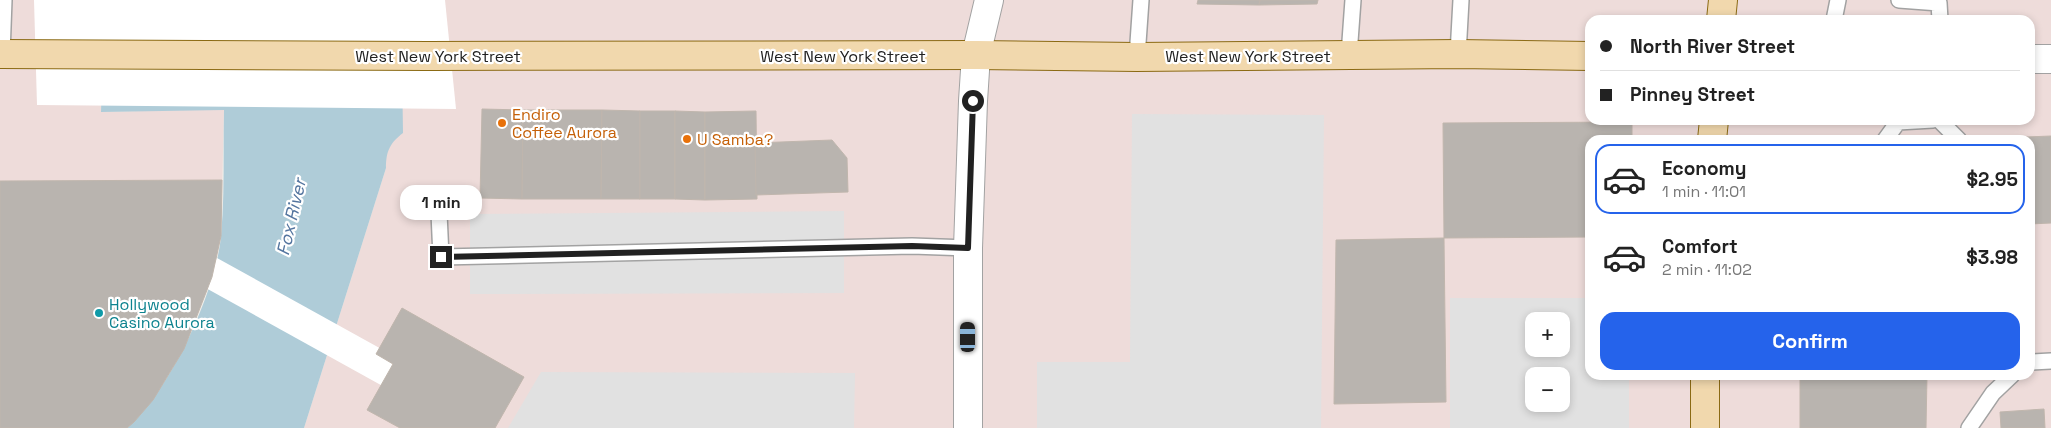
<!DOCTYPE html>
<meta charset="utf-8">
<style>
:root{--surface:#fff;--page:#f2f2f2;--text:#222;--muted:#767676;--line:#e0e0e0;--accent:#2563eb}
body{margin:0;font-family:"Space Grotesk",sans-serif;background:var(--page);color:var(--text);height:100vh;display:flex;flex-direction:column;font-size:19px;white-space:nowrap}
*{box-sizing:border-box;margin:0}
p{font-size:16px;color:var(--muted)}
.icon{flex:none;width:28px;height:28px;fill:none;stroke:currentColor;stroke-width:2;stroke-linecap:round;stroke-linejoin:round}
.map{position:relative;flex:1;overflow:hidden}
.panel{position:absolute;left:1585px;top:135px;width:450px;height:245px;display:flex;flex-direction:column;background:var(--surface);border-radius:15px;box-shadow:0 2px 8px #0003}
.panel>*{flex:none}
.top-card{position:absolute;left:1585px;top:15px;width:450px;height:110px;border-radius:15px;box-shadow:0 2px 8px #0003;display:grid;align-content:center;height:110px;padding:0 15px;background:var(--surface)}
.buttons{position:absolute;left:1525px;top:312px;display:grid;gap:10px}
.buttons a{display:grid;place-items:center;width:45px;height:45px;border-radius:10px;background:var(--surface);box-shadow:0 2px 8px #0003;font-size:25px}
.end{position:absolute;width:22px;height:22px;margin:-11px;border:6px solid #212121;background:#fff;box-shadow:0 0 0 2px #fff}
.from{border-radius:50%}
.bubble{position:absolute;height:35px;border-radius:15px;background:var(--surface);box-shadow:0 2px 8px #0003;font-size:16px;font-weight:800;line-height:35px;text-align:center}
.car{position:absolute;width:15px;height:30px;margin:-15px -8px;border-radius:6px;box-shadow:0 0 4px 1px #0007;background:linear-gradient(#222 24%,#8ab4d8 0 40%,#222 0 76%,#8ab4d8 0 86%,#222 0)}
.top-card b{display:flex;align-items:center;gap:18px;height:48px;font-size:19px}
.top-card b+b{border-top:1px solid var(--line)}
.top-card i{width:12px;height:12px;background:var(--text)}
ul{padding:9px 0 0;list-style:none}
li{display:flex;align-items:center;gap:15px;height:70px;margin:0 10px 8px;padding:0 5px;border:2px solid transparent;border-radius:15px}
li div{flex:1}
li b{display:block;font-size:19px}
li em{font-style:normal;font-weight:800}
li.on{border-color:var(--accent)}
li>.icon{width:45px;height:45px;stroke-width:1.5}
.cta{display:flex;gap:10px;margin-top:auto;padding:10px 15px}
.cta a{flex:1;height:58px;border-radius:15px;background:var(--accent);color:#fff;font-size:20px;font-weight:800;line-height:58px;text-align:center}
.map>svg:first-child{display:block}
.commercial{fill:#eedcda;fill-rule:evenodd}
.parking{fill:#e1e1e1;fill-rule:evenodd}
.water{fill:#afccd8}
.pier{fill:#fff}
.building{fill:#b9b4af;stroke:#c0b6ad}
.lines{fill:none;stroke-linecap:round;stroke-linejoin:round}
.lane-casing{stroke:#a2a2a2;stroke-width:18}
.street-casing{stroke:#a2a2a2;stroke-width:30}
.primary-casing{stroke:#8b6a13;stroke-width:30}
.lane{stroke:#fff;stroke-width:15}
.street{stroke:#fff;stroke-width:28}
.primary{stroke:#f1d8ad;stroke-width:28}
.route{stroke:#212121;stroke-width:6}
.food-dot{fill:#e8710a;stroke:#fff;stroke-width:2}
.culture-dot{fill:#0f9aa8;stroke:#fff;stroke-width:2}
.labels{text-anchor:middle;dominant-baseline:central;stroke-width:4.5;stroke-linejoin:round;paint-order:stroke}
.street-label{font-size:16px;fill:#212121;stroke:#fff}
.food-label{font-size:16px;fill:#c56008;stroke:#fff;text-anchor:start}
.culture-label{font-size:16px;fill:#0d838f;stroke:#fff;text-anchor:start}
.water-label{font-size:18px;font-style:italic;fill:#54759f;stroke:#fff}
</style>
<div class="map">
<svg width="2051" height="428" viewBox="0 0 2051 428">
<rect width="100%" height="100%" fill="#f0eee9"/>
<g class="commercial">
<path d="M0 0H104L101 112 224 109 221 236 212 277 184 349 153 400 127 428H0Z"/>
<path d="M401 0H2051V428H304L386 168V153L393 141ZM1590 20H2030V120H1590ZM1590 140H2030V375H1590ZM1534 321H1561V349H1534ZM1534 376H1561V404H1534Z"/>
</g>
<g class="parking">
<path d="M1132 114 1324 115 1321 428H1037V362H1130Z"/>
<path d="M844 211V293L470 294V214Z"/>
<path d="M1450 298H1590V375H1629V428H1450ZM1534 321H1561V349H1534ZM1534 376H1561V404H1534Z"/>
<path d="M541 372 855 373 854 428H508Z"/>
</g>
<path class="water" d="M104 0H401L403 133C390 143 386 151 386 168L304 428H127C170 390 216 292 221 236 225 194 223 151 224 110L101 112Z"/>
<g class="pier">
<path d="M34 0H445L456 109 37 105Z"/>
<path d="M217 258 403 361 388 389 204 287Z"/>
</g>
<g class="building">
<path d="M1198 0H1260L1259 5 1197 4Z"/>
<path d="M1260 0H1318L1317 4 1259 5Z"/>
<path d="M482 109 523 110 522 199 480 198Z"/>
<path d="M523 110H602L601 199H522Z"/>
<path d="M602 110 640 111V199H601Z"/>
<rect x="640" y="111" width="35" height="88"/>
<path d="M675 111 705 112V200L675 199Z"/>
<path d="M756 111 757 199 705 200V112Z"/>
<path d="M1632 122V140H1590V237L1444 238 1443 123Z"/>
<path d="M2051 136V223L2030 224V140H2001V138Z"/>
<path d="M832 140 847 158 848 192 756 195 755 143Z"/>
<path d="M222 180 221 236 212 277 184 349 153 400 134 422 127 428H0V181Z"/>
<path d="M1444 238 1446 402 1334 404 1336 240Z"/>
<path d="M402 308 524 377 495 428H400L367 410 393 364 376 354Z"/>
<path d="M1800 375H1927L1926 428H1800Z"/>
<path d="M2044 409 2045 428H2001L2000 412Z"/>
</g>
<g class="lines">
<defs>
<g id="lane">
<path d="M1899 0 1939 3 1940 20"/>
<path d="M1834 20 1838 0"/>
<path d="M2 54 4 0"/>
<path d="M1458 54 1461 0"/>
<path d="M1349 55 1353 0"/>
<path d="M1137 57 1141 0"/>
<path d="M1939 120 1959 140"/>
<path d="M1885 140 1898 122 1933 120"/>
<path d="M439 213 441 257 912 246 968 248"/>
<path d="M2030 362 2051 361"/>
<path d="M1969 428 1993 393 2012 375"/>
</g>
<g id="street">
<path d="M2030 59H2051"/>
<path d="M968 428V248L973 101 976 55 989 0"/>
</g>
<g id="primary">
<path d="M1721 20 1723 0"/>
<path d="M0 54 428 56 976 55 1137 57 1458 54 1590 56"/>
<path d="M1712 140 1714 120"/>
<path d="M1705 428V375"/>
</g>
</defs>
<use href="#lane" class="lane-casing"/>
<use href="#street" class="street-casing"/>
<use href="#primary" class="primary-casing"/>
<use href="#lane" class="lane"/>
<use href="#street" class="street"/>
<use href="#primary" class="primary"/>
</g>
<g class="lines">
<path class="route" d="M441 257 912 246 968 248 973 101"/>
</g>
<g class="food-dot">
<circle cx="502" cy="123" r="5"/>
<circle cx="687" cy="139" r="5"/>
</g>
<circle class="culture-dot" cx="99" cy="313" r="5"/>
<g class="labels">
<g class="street-label">
<text x="438" y="56">West New York Street</text>
<text x="843" y="56">West New York Street</text>
<text x="1248" y="56">West New York Street</text>
</g>
<g class="food-label">
<text x="512" y="114">Endiro<tspan x="512" dy="18">Coffee Aurora</tspan></text>
<text x="697" y="139">U Samba?</text>
</g>
<g class="culture-label">
<text x="109" y="304">Hollywood<tspan x="109" dy="18">Casino Aurora</tspan></text>
</g>
<g class="water-label">
<text transform="translate(291 217) rotate(-77)">Fox River</text>
</g>
</g>
</svg>
<div class="buttons">
<a>+</a>
<a>−</a>
</div>
<i class="end from" style="left:973px;top:101px"></i>
<i class="end" style="left:441px;top:257px"></i>
<div class="bubble" style="left:400px;top:185px;width:82px">1 min</div>
<i class="car" style="left:968px;top:337px;rotate:0deg"></i>
<div class="top-card">
<b><i class="from"></i>North River Street</b>
<b><i></i>Pinney Street</b>
</div>
<section class="panel">
<ul>
<li class="on"><svg class="icon" aria-label="car" viewBox="0 0 24 24"><path d="M5 17H2v-5l4-1 3-4h7l3 4 3 1v5h-3M9 17h6M6 11h13"/><circle cx="7" cy="17" r="2"/><circle cx="17" cy="17" r="2"/></svg><div><b>Economy</b><p>1 min · 11:01</p></div><em>$2.95</em></li>
<li><svg class="icon" aria-label="car" viewBox="0 0 24 24"><path d="M5 17H2v-5l4-1 3-4h7l3 4 3 1v5h-3M9 17h6M6 11h13"/><circle cx="7" cy="17" r="2"/><circle cx="17" cy="17" r="2"/></svg><div><b>Comfort</b><p>2 min · 11:02</p></div><em>$3.98</em></li>
</ul>
<div class="cta"><a>Confirm</a></div>
</section>
</div>
